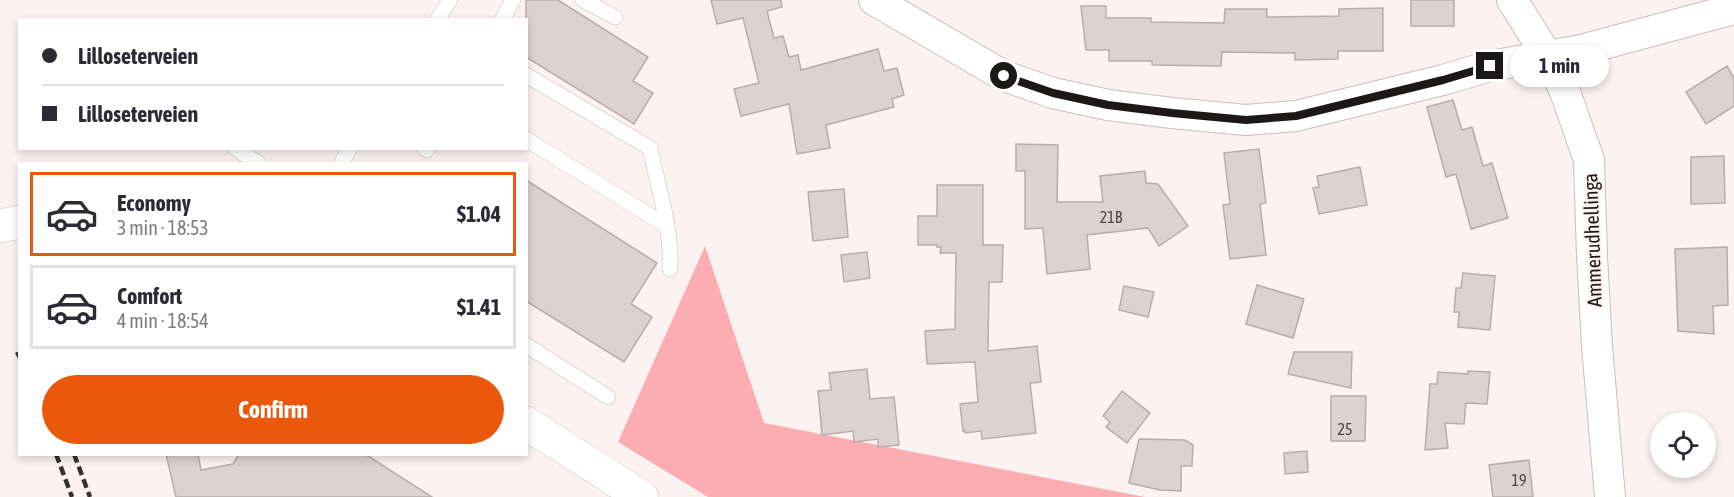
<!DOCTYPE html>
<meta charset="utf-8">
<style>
:root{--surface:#fff;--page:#f7f7f7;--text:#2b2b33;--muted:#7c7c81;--line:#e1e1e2;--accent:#ea580c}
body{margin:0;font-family:"Asap Condensed",sans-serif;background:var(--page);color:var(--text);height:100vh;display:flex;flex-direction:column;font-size:22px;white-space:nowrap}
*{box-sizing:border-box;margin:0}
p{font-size:20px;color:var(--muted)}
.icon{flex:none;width:33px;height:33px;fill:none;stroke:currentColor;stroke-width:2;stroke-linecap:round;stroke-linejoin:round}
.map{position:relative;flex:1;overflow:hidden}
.drawer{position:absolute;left:18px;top:162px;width:510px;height:294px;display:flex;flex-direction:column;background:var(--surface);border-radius:0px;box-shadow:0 3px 9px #0003}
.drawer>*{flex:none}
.hud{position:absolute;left:18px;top:18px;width:510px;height:132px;border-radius:0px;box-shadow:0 3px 9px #0003;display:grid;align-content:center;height:132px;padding:0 24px;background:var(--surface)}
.controls{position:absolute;left:1650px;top:412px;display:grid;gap:12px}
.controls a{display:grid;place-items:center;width:66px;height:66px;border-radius:50%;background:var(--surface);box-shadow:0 3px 9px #0003;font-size:30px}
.end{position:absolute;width:27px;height:27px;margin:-14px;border:8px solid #1c1818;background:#fff;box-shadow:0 0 0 3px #fff}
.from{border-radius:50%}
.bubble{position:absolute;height:42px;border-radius:21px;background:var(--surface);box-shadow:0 3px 9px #0003;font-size:20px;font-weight:700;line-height:42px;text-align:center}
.hud b{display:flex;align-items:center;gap:21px;height:57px;font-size:22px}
.hud b+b{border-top:2px solid var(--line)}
.hud i{width:15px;height:15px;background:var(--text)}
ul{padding:10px 0 0;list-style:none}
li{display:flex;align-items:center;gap:18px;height:84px;margin:0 12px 9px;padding:0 12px;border:3px solid var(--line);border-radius:0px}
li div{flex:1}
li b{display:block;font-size:22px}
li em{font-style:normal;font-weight:700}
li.active{border-color:var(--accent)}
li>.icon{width:54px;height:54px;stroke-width:1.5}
.primary-button{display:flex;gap:12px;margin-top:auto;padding:12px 24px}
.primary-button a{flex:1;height:69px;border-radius:36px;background:var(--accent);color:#fff;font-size:24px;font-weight:700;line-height:69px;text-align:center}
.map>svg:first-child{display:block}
.forest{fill:#fcadb2}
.building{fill:#dcd2d2;stroke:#b7adae;stroke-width:1.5}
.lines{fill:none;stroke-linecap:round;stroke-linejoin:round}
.lane-casing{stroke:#c8bebf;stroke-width:16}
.street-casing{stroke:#c8bebf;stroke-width:32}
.secondary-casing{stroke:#c8bebf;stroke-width:34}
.lane{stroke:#fff;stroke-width:15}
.street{stroke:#fff;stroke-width:30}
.secondary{stroke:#fff;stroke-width:33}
.rail{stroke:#353030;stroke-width:4.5;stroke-dasharray:9 4.5;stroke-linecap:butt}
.route{stroke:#1c1818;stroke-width:8}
.labels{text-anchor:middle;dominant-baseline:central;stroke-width:4.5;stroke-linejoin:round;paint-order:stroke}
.number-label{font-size:16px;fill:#4c4646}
.street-label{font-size:20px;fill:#1c1818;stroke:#fcf2f2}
</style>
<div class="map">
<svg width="1734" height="497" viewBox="0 0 1734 497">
<rect width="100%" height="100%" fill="#fcf2f2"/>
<path class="forest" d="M705 246 764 423 1145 497H708L618 442Z"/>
<g class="building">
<path d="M526 0H558L648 57 633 81 653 93 634 124 526 57Z"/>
<path d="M711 0H781L782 7 767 11 774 38 783 36 789 57 798 55 801 70 878 49 884 71 897 68 904 95 892 99 894 107 826 125 830 148 797 154 789 104 741 116 734 89 759 83 743 18 717 24Z"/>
<rect x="1411" y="0" width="43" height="26"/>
<path d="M1081 6H1106V18H1151V22L1224 23 1225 9H1267V17L1339 16V9L1383 8V51H1338V59L1295 60V53L1222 52 1221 66 1152 65V61H1109V50H1086Z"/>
<path d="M1727 66 1734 78V106L1706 124 1686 92Z"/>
<path d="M1453 100 1462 130 1472 127 1483 166 1492 163 1508 218 1471 229 1456 174 1446 177 1427 107Z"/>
<path d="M1016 144 1058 145 1057 202H1103L1100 176 1145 171 1146 183 1158 184 1188 226 1159 246 1148 228 1087 235 1090 269 1047 274 1043 228 1025 229V171H1016Z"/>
<path d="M1259 149 1266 203 1260 204 1266 255 1230 259 1223 205 1230 204 1224 153Z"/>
<path d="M1724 156 1725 203 1691 204V157Z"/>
<path d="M1360 167 1367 205 1319 214 1313 188 1319 187 1317 176Z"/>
<path d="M526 180 657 263 631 304 652 317 624 362 526 301Z"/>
<path d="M937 185H983V245H1003L1002 282H989L988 351 1037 346 1041 382 1030 383 1036 433 982 439 981 431 965 433V431H963L960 404 978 402 975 362 927 364 925 331 955 329 956 253H940L941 247H937V245H918V216H937Z"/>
<path d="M844 189 848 237 813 241 808 192Z"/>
<path d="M1727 247 1728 305 1713 306 1714 334 1678 331 1675 249Z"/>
<path d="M867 252 870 278 844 282 841 255Z"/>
<path d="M1463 273 1495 276 1490 330 1458 327 1459 312H1454L1456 288H1461Z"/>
<path d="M1257 285 1304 299 1293 338 1246 324Z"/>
<path d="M1124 286 1154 292 1148 317 1119 310Z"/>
<path d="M1294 352H1352L1351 388 1288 374Z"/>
<path d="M867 369 870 399 894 397 899 445 878 447V439L854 442 853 431 822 435 818 391 831 390 829 373Z"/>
<path d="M1468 371 1490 372 1487 404 1466 403 1464 424 1445 423 1448 448 1425 450 1430 384H1437L1438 372 1468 374Z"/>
<path d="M1122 391 1150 413 1127 443 1106 427 1110 422 1103 416Z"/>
<path d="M1331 396H1366L1365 441H1331Z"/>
<path d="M1139 439 1185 440 1193 445 1192 466H1181V491L1160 490 1129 483Z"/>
<path d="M1307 451 1308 472 1285 474 1284 453Z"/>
<path d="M166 454H198L201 470 233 464 239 454H365L432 497H176Z"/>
<path d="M1529 460 1533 497H1493L1489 465Z"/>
</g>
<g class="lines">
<defs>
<g id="lane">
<path d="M583 0 615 17"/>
<path d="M437 20 450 0"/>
<path d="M502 20 513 0"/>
<path d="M526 75 650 148C658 187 672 229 670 269"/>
<path d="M526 139 667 226"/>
<path d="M235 148 259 164"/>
<path d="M424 148 427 150 428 148"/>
<path d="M341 164 350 148"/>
<path d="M526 345 608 397"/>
</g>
<g id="street">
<path d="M874 0 1004 76 1053 93 1108 105 1172 113 1246 120 1296 116 1443 80 1490 66 1581 50 1734 9"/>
<path d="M1512 0 1548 57 1564 89 1589 160 1592 256 1597 346 1610 497"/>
</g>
<g id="secondary">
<path d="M0 226 20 222"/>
<path d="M526 423 642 497"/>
</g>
</defs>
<use href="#lane" class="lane-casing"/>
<use href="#street" class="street-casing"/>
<use href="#secondary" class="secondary-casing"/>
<use href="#lane" class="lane"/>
<use href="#street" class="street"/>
<use href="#secondary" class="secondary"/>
<g class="rail">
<path d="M17 352 20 358"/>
<path d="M56 454 72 497"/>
<path d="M74 454 90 497"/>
</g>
</g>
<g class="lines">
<path class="route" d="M1004 76 1053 93 1108 105 1172 113 1246 120 1296 116 1443 80 1490 66"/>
</g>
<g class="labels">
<g class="number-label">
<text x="1111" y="217">21B</text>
<text x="1345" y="429">25</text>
<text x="1519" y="480">19</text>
</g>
<g class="street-label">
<text transform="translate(1592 240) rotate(-92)">Ammerudhellinga</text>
</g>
</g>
</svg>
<div class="controls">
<a><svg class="icon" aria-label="locate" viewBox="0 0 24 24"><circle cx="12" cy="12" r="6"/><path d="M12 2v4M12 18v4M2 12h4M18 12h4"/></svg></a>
</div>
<i class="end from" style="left:1004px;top:76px"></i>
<i class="end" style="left:1490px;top:66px"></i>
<div class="bubble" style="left:1510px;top:45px;width:99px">1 min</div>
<div class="hud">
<b><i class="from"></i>Lilloseterveien</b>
<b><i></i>Lilloseterveien</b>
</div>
<section class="drawer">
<ul>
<li class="active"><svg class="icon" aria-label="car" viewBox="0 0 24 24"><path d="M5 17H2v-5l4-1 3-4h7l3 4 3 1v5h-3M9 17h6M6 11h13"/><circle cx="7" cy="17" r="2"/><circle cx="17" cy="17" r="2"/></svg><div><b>Economy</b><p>3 min · 18:53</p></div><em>$1.04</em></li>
<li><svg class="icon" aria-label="car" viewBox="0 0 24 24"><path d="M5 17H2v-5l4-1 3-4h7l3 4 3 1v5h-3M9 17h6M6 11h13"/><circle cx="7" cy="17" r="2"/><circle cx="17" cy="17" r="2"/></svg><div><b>Comfort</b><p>4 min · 18:54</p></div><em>$1.41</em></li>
</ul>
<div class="primary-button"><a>Confirm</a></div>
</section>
</div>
